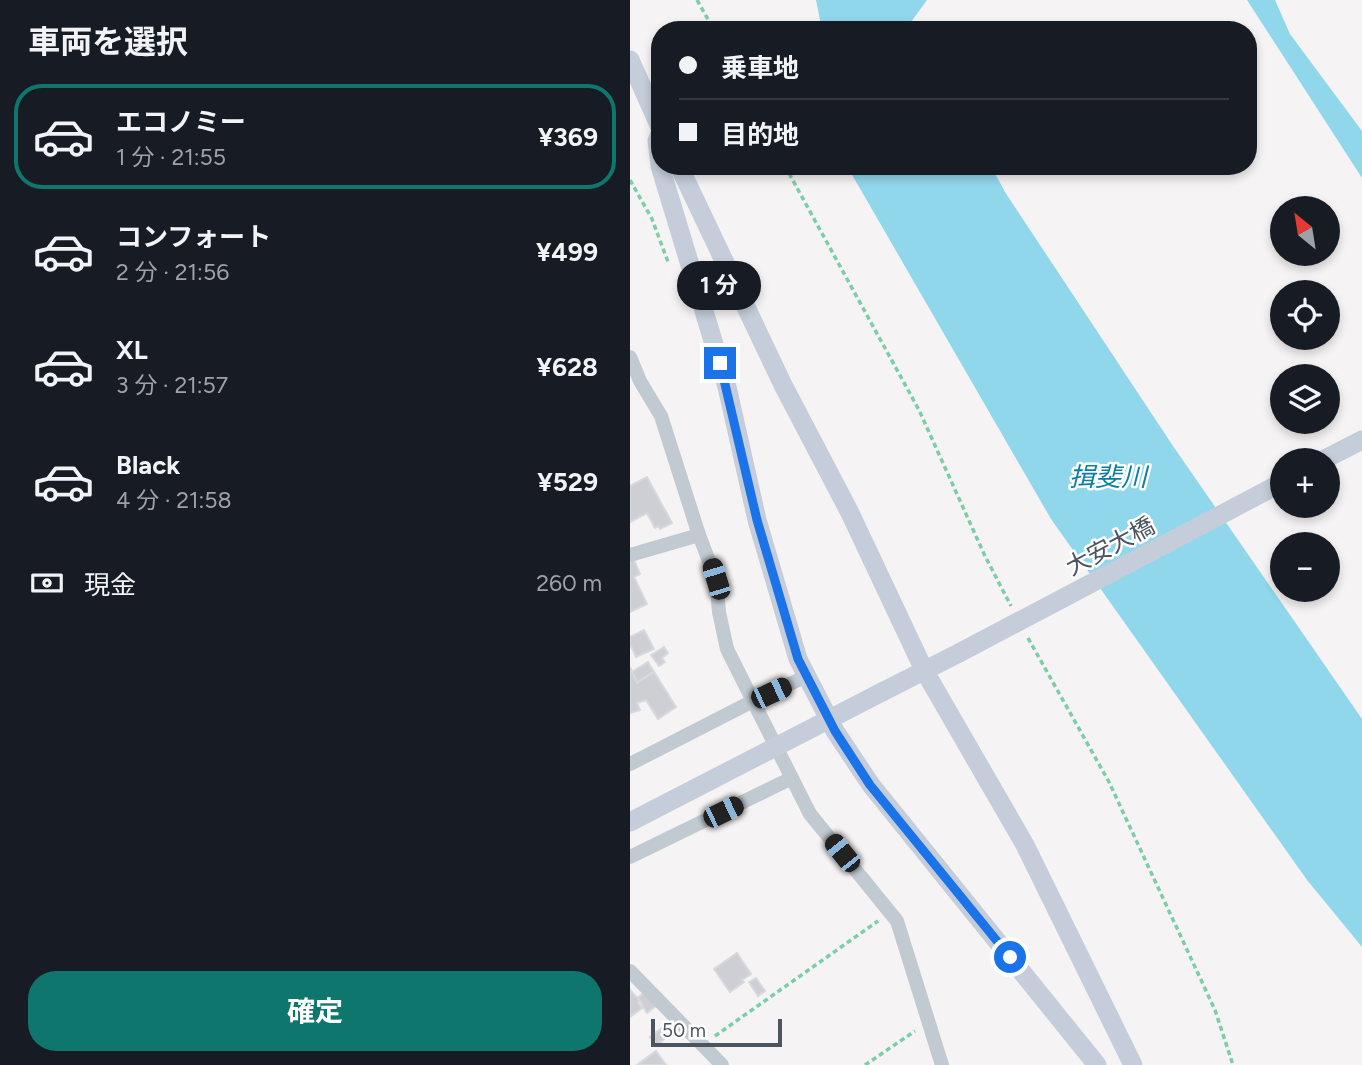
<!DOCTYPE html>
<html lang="ja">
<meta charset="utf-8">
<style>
:root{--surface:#171b24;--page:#20242c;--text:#f1f3f6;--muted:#9ea1a6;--line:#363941;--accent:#0f766e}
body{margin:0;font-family:Figtree,"Noto Sans JP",sans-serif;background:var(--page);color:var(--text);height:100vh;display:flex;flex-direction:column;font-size:26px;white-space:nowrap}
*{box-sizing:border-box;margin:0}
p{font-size:23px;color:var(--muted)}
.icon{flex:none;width:38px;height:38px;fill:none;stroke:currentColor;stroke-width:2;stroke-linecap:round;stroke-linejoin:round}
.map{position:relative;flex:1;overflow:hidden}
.sheet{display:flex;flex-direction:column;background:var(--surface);width:630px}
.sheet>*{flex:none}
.hud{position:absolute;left:21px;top:21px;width:606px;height:154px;border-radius:28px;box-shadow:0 4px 10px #0003;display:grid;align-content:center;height:154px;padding:0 28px;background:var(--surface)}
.needle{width:46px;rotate:330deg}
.fabs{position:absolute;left:640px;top:196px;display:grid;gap:14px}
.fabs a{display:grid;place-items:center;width:70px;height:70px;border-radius:50%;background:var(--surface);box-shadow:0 4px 10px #0003;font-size:35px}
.scale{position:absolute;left:21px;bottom:18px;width:131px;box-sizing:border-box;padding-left:7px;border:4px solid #4a5560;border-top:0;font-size:19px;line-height:24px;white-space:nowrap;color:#4a5560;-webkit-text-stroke:5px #fff;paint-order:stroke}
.end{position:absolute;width:32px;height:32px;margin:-16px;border:9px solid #1a73e8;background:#fff;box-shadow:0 0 0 4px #fff}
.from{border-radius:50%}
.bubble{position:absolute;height:49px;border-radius:24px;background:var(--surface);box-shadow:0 4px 10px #0003;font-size:23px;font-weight:700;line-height:49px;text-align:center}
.car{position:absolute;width:21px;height:42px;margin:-21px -10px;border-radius:9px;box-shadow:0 0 5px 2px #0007;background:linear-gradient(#222 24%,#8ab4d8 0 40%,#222 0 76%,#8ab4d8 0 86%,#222 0)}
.hud b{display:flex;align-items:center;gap:24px;height:66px;font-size:26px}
.hud b+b{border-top:2px solid var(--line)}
.hud i{width:18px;height:18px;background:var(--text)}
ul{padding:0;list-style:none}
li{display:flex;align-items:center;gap:21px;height:105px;margin:0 14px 10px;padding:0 14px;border:4px solid transparent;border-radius:28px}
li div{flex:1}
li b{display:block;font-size:26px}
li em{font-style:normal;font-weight:700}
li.current{border-color:var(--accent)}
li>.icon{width:63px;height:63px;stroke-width:1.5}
h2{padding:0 28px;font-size:32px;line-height:84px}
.pay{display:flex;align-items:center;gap:18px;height:77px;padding:0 28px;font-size:26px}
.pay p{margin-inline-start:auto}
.button{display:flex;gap:14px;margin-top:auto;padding:14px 28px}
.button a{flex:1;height:80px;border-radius:28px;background:var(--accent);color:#fff;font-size:28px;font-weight:700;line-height:80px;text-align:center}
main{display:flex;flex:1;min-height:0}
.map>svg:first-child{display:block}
.water{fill:#91d7ec}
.building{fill:#cdcfd5;stroke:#d7d9de;stroke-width:2}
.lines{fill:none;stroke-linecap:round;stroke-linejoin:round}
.path{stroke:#7bcea8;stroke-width:3.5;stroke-dasharray:5 3.5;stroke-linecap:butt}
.street{stroke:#c1cad1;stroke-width:14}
.secondary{stroke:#c4cdd9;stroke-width:19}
.secondary-bridge{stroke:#c4cdd9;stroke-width:19}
.route{stroke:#1a73e8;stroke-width:9}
.labels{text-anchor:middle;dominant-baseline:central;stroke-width:5;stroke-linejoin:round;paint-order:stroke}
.street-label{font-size:24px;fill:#4a5560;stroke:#fff}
.water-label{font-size:26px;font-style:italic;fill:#0e7ea0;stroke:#fff}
</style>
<main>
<section class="sheet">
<h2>車両を選択</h2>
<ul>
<li class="current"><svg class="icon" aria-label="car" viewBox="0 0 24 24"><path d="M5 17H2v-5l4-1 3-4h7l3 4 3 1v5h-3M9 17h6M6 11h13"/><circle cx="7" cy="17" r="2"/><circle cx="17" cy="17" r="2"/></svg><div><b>エコノミー</b><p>1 分 · 21:55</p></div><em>¥369</em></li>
<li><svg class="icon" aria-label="car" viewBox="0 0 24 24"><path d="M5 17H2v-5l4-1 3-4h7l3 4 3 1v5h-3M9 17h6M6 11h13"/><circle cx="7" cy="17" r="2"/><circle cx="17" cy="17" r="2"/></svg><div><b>コンフォート</b><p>2 分 · 21:56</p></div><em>¥499</em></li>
<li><svg class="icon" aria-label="car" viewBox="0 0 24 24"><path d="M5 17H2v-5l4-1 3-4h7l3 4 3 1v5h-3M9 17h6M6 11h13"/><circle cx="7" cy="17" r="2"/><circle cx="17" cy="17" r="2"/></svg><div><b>XL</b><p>3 分 · 21:57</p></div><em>¥628</em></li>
<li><svg class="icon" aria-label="car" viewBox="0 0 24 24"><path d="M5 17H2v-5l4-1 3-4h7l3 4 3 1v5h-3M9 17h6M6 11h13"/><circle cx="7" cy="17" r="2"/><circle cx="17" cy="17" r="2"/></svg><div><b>Black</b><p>4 分 · 21:58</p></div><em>¥529</em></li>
</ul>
<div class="pay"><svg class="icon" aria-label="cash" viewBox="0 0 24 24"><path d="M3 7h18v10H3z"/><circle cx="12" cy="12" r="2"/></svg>現金<p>260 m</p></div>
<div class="button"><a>確定</a></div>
</section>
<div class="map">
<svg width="732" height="1065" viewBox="0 0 732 1065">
<rect width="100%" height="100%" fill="#f5f3f3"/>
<g class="water">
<path d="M186 0H297L281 22 286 30H192Z"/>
<path d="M617 0H645L660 34 732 131V178Z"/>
<path d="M220 166H361L375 192 543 446 732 719V947L677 880 421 519 221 173Z"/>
</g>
<g class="building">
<path d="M17 477 42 523 30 529 28 526 25 528 17 513 0 522V486Z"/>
<path d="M4 560 10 574 4 577 17 604 0 612V562Z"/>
<path d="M14 630 24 649 6 657 0 644V637Z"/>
<path d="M34 647 38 653 32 658 35 662 29 666 21 655Z"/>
<path d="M18 662 24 672 7 682 2 672Z"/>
<path d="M0 667 7 683 24 672 46 707 28 719 16 700 7 703 10 710 0 713Z"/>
<path d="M107 953 121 974 112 980 114 982 100 992 84 969Z"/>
<path d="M126 978 135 991 128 996 119 982Z"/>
<path d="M0 990 10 1001 8 1002 12 1008 0 1017Z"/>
<path d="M13 993 26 1006 17 1013 8 998Z"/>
<path d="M32 1028 38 1036 27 1045 20 1037Z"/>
<path d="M26 1051 36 1065H7Z"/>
</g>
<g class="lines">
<g class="path">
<path d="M67 0 84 30"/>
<path d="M155 166 289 410 355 556 381 606"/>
<path d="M0 180 22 219 38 262"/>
<path d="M398 638 479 782 585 1010 603 1065"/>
<path d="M85 1036 248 921"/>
<path d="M235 1065 285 1031"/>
</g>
<g class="street">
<path d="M0 357 10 381 31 416 69 535"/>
<path d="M0 555 69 535 86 579 89 612 97 649 123 701 177 676"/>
<path d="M0 764 123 701 180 814 267 921 312 1065"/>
<path d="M0 857 162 778"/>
<path d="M0 971 92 1065"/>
</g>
<g class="secondary">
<path d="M0 60 30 127"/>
<path d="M30 134 27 141 30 164"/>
<path d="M30 166 97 387 127 520 168 659 205 731 241 785 467 1065"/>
<path d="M49 166 153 385 220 513 294 670 395 845 503 1065"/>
<path d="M693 460 732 440"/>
<path d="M252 692 329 653"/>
</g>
<g class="secondary-bridge">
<path d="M329 653 653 482"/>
<path d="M0 822 252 692"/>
</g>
</g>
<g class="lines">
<path class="route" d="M90 363 127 520 168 659 205 731 240 785 380 957"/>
</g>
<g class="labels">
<g class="street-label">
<text transform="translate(480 546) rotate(-28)">大安大橋</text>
</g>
<g class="water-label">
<text x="478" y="477">揖斐川</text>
</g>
</g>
</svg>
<div class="fabs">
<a><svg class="needle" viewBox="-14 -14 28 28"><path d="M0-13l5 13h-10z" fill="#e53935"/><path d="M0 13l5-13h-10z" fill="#9ea1a6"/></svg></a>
<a><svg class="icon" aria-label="locate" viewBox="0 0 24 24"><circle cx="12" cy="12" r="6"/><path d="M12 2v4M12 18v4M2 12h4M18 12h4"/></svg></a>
<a><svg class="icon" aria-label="layers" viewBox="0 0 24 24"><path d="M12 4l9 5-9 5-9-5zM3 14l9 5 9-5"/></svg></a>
<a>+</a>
<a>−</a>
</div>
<div class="scale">50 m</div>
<i class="end from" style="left:380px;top:957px"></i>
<i class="end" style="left:90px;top:363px"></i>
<div class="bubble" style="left:47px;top:261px;width:84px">1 分</div>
<i class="car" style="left:86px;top:579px;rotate:343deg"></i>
<i class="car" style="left:141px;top:693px;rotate:65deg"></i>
<i class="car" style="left:93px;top:812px;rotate:64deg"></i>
<i class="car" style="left:212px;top:853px;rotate:321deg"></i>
<div class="hud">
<b><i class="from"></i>乗車地</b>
<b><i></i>目的地</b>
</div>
</div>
</main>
